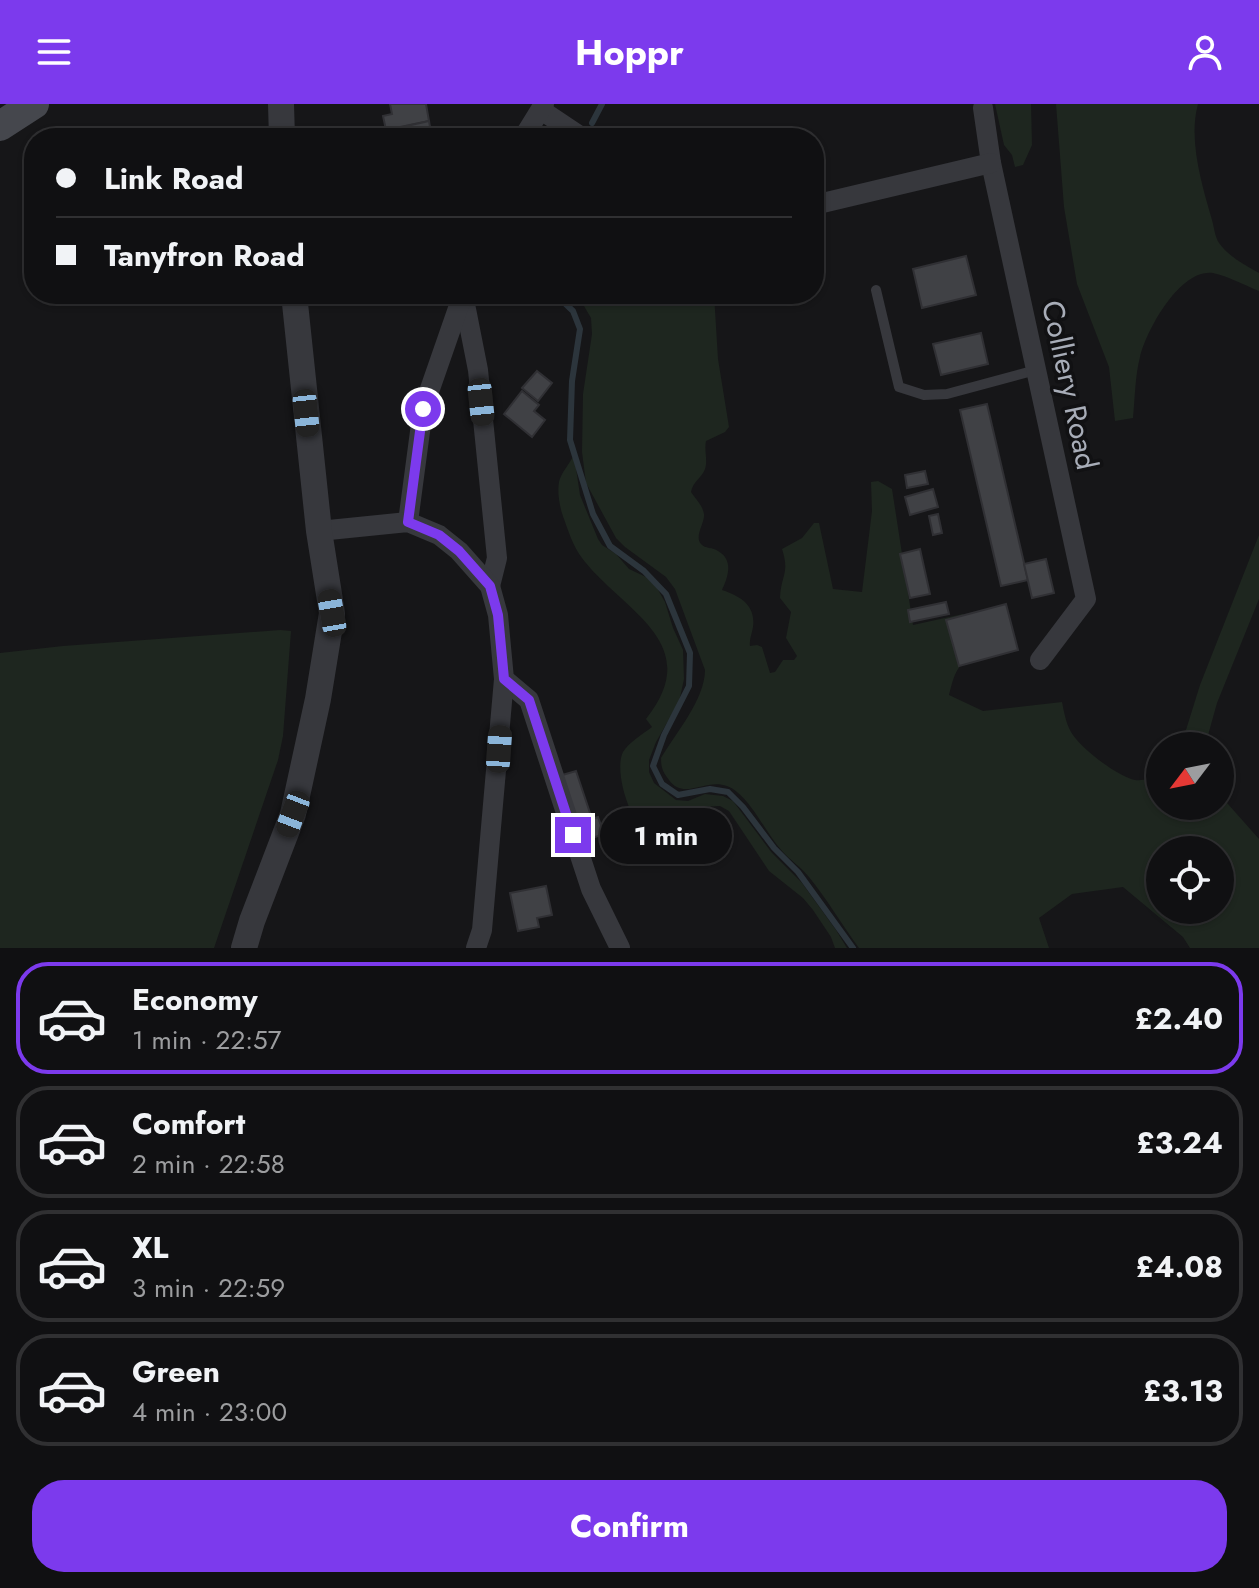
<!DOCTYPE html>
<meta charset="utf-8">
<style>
:root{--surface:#101012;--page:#1e1e20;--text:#f1f3f6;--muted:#9c9d9f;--line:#303032;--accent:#7c3aed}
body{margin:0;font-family:Jost,sans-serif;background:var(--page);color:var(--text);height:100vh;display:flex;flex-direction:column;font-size:30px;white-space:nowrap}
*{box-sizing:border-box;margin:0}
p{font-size:26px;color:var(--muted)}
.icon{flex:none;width:44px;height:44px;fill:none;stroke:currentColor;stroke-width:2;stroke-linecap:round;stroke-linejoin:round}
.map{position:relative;height:844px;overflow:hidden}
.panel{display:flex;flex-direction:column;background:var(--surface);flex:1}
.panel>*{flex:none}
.banner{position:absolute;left:24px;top:24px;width:800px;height:176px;border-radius:32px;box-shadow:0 2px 6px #0004,0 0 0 2px var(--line);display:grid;align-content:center;height:176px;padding:0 32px;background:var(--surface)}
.needle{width:52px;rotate:238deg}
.controls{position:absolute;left:1146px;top:628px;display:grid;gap:16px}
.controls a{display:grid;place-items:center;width:88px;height:88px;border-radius:50%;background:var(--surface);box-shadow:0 2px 6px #0004,0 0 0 2px var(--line);font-size:40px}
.end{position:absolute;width:36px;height:36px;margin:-18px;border:10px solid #7c3aed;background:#fff;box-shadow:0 0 0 4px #fff}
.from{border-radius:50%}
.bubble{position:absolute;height:56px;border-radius:28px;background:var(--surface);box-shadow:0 2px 6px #0004,0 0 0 2px var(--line);font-size:26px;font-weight:700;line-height:56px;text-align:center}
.car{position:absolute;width:24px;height:48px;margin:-24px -12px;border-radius:10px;box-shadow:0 0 6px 2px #0007;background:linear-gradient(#222 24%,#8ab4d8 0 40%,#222 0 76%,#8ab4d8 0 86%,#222 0)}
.banner b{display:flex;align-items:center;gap:28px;height:76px;font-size:30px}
.banner b+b{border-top:2px solid var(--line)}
.banner i{width:20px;height:20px;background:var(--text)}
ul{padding:14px 0 0;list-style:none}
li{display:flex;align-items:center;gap:24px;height:112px;margin:0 16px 12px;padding:0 16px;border:4px solid var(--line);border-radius:32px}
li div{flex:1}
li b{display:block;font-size:30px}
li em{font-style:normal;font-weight:700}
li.active{border-color:var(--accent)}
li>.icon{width:72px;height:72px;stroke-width:1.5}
.button{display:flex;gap:16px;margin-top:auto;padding:16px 32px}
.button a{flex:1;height:92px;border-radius:32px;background:var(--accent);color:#fff;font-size:32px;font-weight:700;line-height:92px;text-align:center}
header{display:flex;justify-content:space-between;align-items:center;height:104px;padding:0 32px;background:var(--accent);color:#fff;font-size:36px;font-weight:700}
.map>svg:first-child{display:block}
.green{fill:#1e261f;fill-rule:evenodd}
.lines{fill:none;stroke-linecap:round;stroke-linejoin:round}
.stream{stroke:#2c353c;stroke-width:6}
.building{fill:#404145;stroke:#303034;stroke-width:2}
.service{stroke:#37383d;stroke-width:10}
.minor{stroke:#37383d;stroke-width:20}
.tertiary{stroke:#37383d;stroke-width:26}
.secondary{stroke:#45474d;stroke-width:30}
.route{stroke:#7c3aed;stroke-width:10}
.labels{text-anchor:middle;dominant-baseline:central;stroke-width:7;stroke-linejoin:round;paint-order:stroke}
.street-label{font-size:30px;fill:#a8adb8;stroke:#111113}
</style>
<header><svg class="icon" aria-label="menu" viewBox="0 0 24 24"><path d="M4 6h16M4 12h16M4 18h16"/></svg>Hoppr<svg class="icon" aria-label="person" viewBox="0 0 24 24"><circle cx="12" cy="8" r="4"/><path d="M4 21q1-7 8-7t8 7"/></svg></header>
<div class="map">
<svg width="1259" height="844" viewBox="0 0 1259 844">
<rect width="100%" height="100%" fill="#161618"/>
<g class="green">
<path d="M995 0H1031L1032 41 1023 61 1015 63 1012 51 1004 41Z"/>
<path d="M1056 0H1198C1188 36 1202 81 1212 116 1214 123 1215 133 1219 139 1229 153 1245 161 1259 169V187C1244 181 1228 172 1213 169 1180 164 1146 227 1140 253 1135 272 1135 294 1133 314L1115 317 1109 263 1077 180 1064 103Z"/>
<path d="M577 190H714L718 255 729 323 725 328 706 337C704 347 708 356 705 365 702 374 693 377 691 388 695 394 703 402 704 410 705 419 694 432 701 440 705 445 713 443 718 447 734 456 728 473 722 486 740 492 756 501 753 523 752 530 749 535 750 542L757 541 762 543 770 569 775 568 783 556H794L797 552 786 534 791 508 780 494C781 470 790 470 782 445L802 434 814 419H819L833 485 862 488 872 407 871 378 878 377 892 385 913 521 963 510 972 554C956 559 953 576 949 591L983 607 1062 598C1064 608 1066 619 1071 628 1079 643 1118 673 1135 676 1143 677 1152 674 1160 673V702H1220V691L1259 735V844H1190L1183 833 1123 783 1072 790 1039 814 1049 844H859C842 821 827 795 809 773 801 763 790 756 782 747 766 729 755 703 737 688 712 666 686 700 669 676 663 668 661 664 661 654 676 629 705 595 705 566L675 485 666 473 625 443 616 434 586 379 582 348 583 290 592 230 591 214ZM1160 746H1220V806H1160Z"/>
<path d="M574 351 580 391 598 435 602 441 616 450 629 465 646 473 657 484 665 498 673 524 683 546 684 575 679 598 656 638 649 656V668L654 679 676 696 688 697 705 690 723 692 733 697 772 749 802 779 836 826 847 844H835L831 833 813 806 803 794 769 767 729 707 720 702 702 703 698 735C684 734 667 736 653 733 632 727 613 668 623 648 628 639 643 630 652 623L646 615C707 538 622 507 582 454 573 442 569 429 564 415 560 405 557 389 559 378 561 369 570 359 574 351Z"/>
<path d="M1259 431V495L1217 599 1205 642H1181L1200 581Z"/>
<path d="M280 526 291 527 283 632 278 656 214 844H0V549L63 542Z"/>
</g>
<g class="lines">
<g class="stream">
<path d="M592 19 602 0"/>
<path d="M555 190 573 207 580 225 572 277 570 336 593 410 610 442 644 467 666 490 690 549 689 582 664 631 653 662 662 680 678 691 710 685 728 688 743 703 774 744 798 768 853 844"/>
</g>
</g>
<g class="building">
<path d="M390 0H426L429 17 386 26 383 12 392 10Z"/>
<path d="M429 17 432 34H389L394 33 393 25Z"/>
<path d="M966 152 976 191 922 204 913 165Z"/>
<path d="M981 229 988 260 941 271 933 240Z"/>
<path d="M537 267 552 279 538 297 522 284Z"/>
<path d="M522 287 539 301 534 307 545 316 532 333 504 310Z"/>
<path d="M987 300 1028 476 1001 482 960 306Z"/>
<path d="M925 367 928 380 907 384 905 371Z"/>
<path d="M933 385 938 403 910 411 905 393Z"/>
<path d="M938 410 942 429 933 431 929 412Z"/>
<path d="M920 445 930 490 910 494 900 450Z"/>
<path d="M1046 455 1054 489 1032 494 1024 460Z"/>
<path d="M946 498 949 510 910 518 908 506Z"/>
<path d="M1006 500 1018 546 959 562 946 516Z"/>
<path d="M576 667 592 715 598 713 604 730 581 738 559 672Z"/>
<path d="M546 782 552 811 537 814 539 823 518 827 510 789Z"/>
</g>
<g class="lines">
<path class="service" d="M876 186 899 283 924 291 947 290 1036 266"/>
<g class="minor">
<path d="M983 4 991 59 1086 495 1040 556"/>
<path d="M541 6 583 34"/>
<path d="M523 34 544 0"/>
<path d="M814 101 991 59"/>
<path d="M463 190 478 266 497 454 490 482"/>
<path d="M408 418 423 305 463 190"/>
<path d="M319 427 408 418 439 431 459 447 490 482 498 511 504 575 529 596 591 785 620 844"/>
<path d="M476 844 482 826 504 575"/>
</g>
<g class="tertiary">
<path d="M281 0 282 34"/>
<path d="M244 844 252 817 293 710 318 595 332 509 319 427 294 190"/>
</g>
<path class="secondary" d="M0 22 34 0"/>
</g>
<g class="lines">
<path class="route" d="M423 305 408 418 439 431 459 447 490 482 498 511 504 575 529 596 573 731"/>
</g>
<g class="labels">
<g class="street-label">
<text transform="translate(1070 281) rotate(78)">Colliery Road</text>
</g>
</g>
</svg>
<div class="controls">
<a><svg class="needle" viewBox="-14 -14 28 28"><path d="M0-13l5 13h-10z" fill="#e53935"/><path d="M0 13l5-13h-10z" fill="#9c9d9f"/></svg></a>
<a><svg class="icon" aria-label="locate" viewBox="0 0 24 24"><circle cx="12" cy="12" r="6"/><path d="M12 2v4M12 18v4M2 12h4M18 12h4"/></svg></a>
</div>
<i class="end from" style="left:423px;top:305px"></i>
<i class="end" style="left:573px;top:731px"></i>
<div class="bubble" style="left:600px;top:704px;width:132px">1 min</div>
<i class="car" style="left:481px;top:298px;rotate:174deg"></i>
<i class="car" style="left:306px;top:309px;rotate:174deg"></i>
<i class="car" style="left:332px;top:509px;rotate:350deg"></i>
<i class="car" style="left:499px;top:645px;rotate:4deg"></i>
<i class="car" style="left:293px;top:710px;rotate:201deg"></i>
<div class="banner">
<b><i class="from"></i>Link Road</b>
<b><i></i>Tanyfron Road</b>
</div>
</div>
<section class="panel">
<ul>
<li class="active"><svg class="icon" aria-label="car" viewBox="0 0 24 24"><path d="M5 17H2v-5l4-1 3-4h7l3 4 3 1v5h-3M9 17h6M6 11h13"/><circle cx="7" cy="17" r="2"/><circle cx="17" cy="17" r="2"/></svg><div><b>Economy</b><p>1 min · 22:57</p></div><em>£2.40</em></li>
<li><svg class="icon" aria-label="car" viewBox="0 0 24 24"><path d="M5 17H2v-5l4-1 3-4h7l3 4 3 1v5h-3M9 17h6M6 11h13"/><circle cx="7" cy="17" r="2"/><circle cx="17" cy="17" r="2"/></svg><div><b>Comfort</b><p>2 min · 22:58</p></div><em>£3.24</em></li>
<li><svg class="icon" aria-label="car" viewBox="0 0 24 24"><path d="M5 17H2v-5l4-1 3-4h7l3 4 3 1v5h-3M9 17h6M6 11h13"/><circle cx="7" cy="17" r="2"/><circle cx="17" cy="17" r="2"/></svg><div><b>XL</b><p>3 min · 22:59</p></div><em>£4.08</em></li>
<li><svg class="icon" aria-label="car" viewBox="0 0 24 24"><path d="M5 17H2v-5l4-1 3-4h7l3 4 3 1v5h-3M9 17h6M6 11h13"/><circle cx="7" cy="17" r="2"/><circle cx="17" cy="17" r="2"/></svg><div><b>Green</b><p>4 min · 23:00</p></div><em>£3.13</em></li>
</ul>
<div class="button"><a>Confirm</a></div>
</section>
